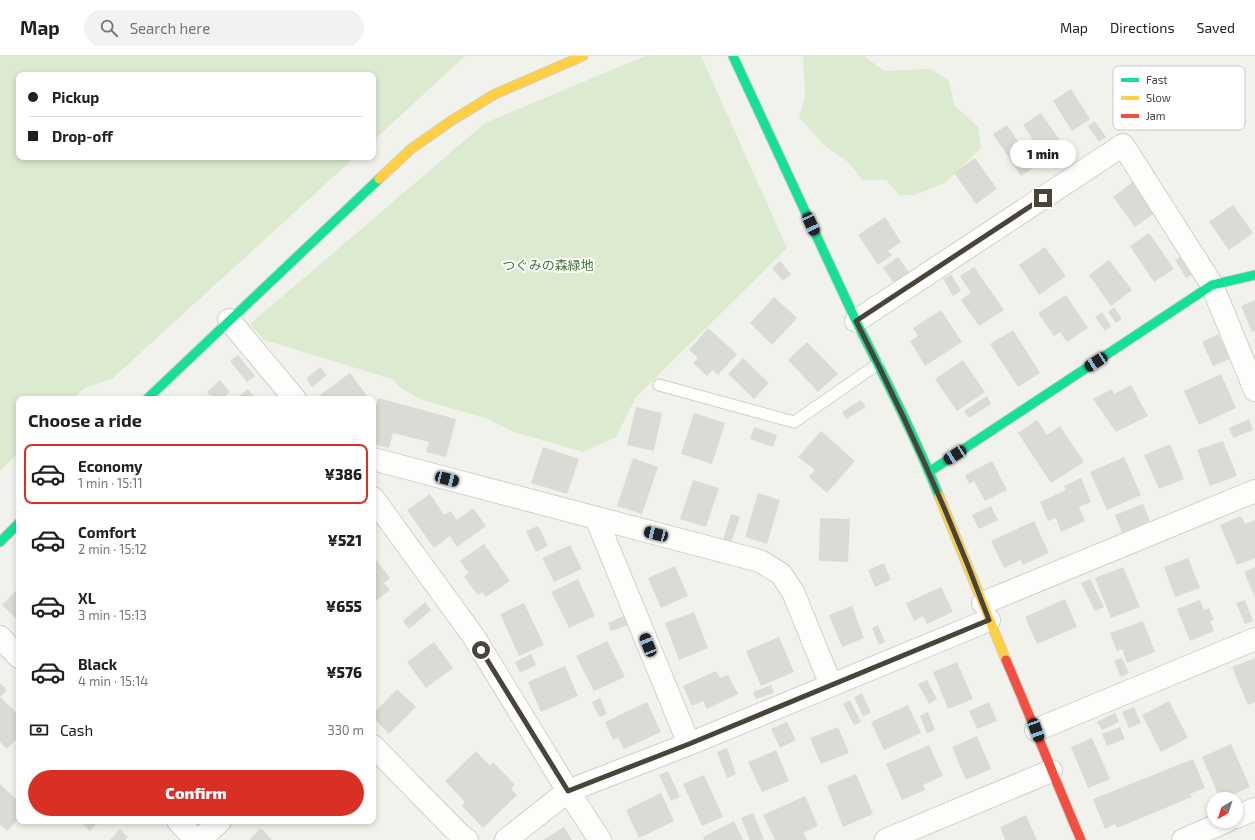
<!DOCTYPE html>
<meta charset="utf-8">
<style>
:root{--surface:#fff;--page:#f2f2f2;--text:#202124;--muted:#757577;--line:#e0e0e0;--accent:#d93025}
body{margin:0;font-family:"Exo 2","Noto Sans JP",sans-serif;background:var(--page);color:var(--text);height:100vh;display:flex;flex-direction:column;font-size:15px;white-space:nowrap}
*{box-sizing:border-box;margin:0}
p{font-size:13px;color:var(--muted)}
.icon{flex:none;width:22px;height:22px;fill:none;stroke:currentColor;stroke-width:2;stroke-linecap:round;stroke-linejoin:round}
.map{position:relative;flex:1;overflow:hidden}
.details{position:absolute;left:16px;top:340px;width:360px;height:428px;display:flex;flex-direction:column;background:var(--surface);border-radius:8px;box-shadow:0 2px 6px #0003}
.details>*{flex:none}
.hud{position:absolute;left:16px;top:16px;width:360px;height:88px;border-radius:8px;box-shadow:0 2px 6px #0003;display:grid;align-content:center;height:88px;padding:0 12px;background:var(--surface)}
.needle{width:26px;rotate:219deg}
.controls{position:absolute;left:1207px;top:736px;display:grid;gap:8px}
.controls a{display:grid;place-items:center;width:36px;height:36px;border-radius:50%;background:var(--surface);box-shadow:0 2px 6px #0003;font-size:20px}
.end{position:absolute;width:18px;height:18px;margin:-9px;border:5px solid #48443a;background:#fff;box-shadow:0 0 0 2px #fff}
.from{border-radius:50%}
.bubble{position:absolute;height:28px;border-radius:14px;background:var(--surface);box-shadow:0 2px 6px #0003;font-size:13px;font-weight:800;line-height:28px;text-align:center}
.car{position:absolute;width:12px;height:24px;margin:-12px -6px;border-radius:5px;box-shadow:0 0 3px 1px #0007;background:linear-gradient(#222 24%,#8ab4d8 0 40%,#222 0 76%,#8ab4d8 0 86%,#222 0)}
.hud b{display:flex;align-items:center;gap:14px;height:38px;font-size:15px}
.hud b+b{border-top:1px solid var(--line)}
.hud i{width:10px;height:10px;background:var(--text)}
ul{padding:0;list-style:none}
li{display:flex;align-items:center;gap:12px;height:60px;margin:0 8px 6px;padding:0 4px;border:2px solid transparent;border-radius:8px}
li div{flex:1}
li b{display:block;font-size:15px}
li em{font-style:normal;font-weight:800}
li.current{border-color:var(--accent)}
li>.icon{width:36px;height:36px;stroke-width:1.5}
h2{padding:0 12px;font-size:18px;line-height:48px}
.pay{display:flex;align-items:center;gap:10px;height:44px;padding:0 12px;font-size:15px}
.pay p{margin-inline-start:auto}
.action{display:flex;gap:8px;margin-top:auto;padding:8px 12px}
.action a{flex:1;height:46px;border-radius:24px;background:var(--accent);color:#fff;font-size:16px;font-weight:800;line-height:46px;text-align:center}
header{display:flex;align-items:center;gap:24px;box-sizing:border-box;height:56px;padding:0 20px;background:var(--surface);border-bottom:1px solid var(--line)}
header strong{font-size:19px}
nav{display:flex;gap:22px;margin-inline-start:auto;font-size:14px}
.search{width:280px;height:36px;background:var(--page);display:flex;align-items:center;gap:10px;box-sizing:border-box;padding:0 14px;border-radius:22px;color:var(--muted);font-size:15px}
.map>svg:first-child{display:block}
.green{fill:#dcead0}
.building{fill:#dbdbd6}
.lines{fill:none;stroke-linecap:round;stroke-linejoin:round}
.lane-casing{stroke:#d0cfcb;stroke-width:13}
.street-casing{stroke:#d0cfcb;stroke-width:24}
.fast-casing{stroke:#d0cfc5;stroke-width:11}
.slow-casing{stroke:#d0cfc5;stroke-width:11}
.jam-casing{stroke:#d0cfc5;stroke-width:11}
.lane{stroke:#fdfdfc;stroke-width:11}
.street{stroke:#fdfdfc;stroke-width:22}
.fast{stroke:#16e098;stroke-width:9}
.slow{stroke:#ffcf43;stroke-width:9}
.jam{stroke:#f24e42;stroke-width:9}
.route{stroke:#48443a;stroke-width:5}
.labels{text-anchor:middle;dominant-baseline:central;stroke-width:4;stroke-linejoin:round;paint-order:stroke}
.park-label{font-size:13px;fill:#427333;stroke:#fff}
.key{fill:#fff;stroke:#c8c7c4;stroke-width:1}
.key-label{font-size:11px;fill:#48443a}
</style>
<header>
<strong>Map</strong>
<div class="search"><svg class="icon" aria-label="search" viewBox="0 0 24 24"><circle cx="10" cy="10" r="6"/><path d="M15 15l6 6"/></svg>Search here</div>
<nav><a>Map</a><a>Directions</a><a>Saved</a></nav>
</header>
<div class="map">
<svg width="1255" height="784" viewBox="0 0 1255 784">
<rect width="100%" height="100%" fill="#f2f2ed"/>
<g class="green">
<path d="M0 0H465L373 85V19H19V101H355L113 322 83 333 73 343H19V396L0 415Z"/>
<path d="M645 0H701L787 192 636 341 616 381 583 396 511 375 486 362 422 344 399 331 392 323 264 284 250 268 485 67Z"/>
<path d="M803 0H864L884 15 931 13 949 25 954 49 978 71 981 92 945 127 914 139H899L886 124H863L848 106 824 89 799 61 805 40Z"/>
</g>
<g class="building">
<path d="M1071 33 1090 63 1072 75 1053 45Z"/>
<path d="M1041 57 1062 87 1044 100 1023 69Z"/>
<path d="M1095 65 1106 81 1099 86 1088 70Z"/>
<path d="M1007 69 1035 111 1021 120 993 78Z"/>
<path d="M975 102 997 133 976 148 954 117Z"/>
<path d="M1134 125 1157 155 1135 171 1113 141Z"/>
<path d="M1233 149 1253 177 1229 194 1209 166Z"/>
<path d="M885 161 901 186 888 195 892 199 878 209 858 179Z"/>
<path d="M1149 177 1174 213 1154 226 1130 190Z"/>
<path d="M1045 191 1066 220 1039 239 1019 209Z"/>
<path d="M1182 199 1193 218 1186 222 1175 204Z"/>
<path d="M898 201 909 216 894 227 883 212Z"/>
<path d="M1109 204 1132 234 1111 250 1089 219Z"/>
<path d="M780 205 791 218 783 225 772 212Z"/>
<path d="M974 211 1004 254 979 270 961 244 971 237 960 220Z"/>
<path d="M951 218 961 235 953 240 943 223Z"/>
<path d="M1066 239 1088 272 1067 286 1060 276 1054 280 1038 257Z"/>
<path d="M774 241 797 262 772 289 750 267Z"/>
<path d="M1255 244V275L1252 276 1241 250Z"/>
<path d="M1114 251 1122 263 1116 267 1108 256Z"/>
<path d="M941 254 962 286 925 310 910 285 918 280 913 272Z"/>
<path d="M1102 256 1111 270 1105 275 1095 261Z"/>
<path d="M708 272 737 298 718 319 713 314 707 320 693 307 698 302 689 294Z"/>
<path d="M1013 274 1040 317 1018 331 990 288Z"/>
<path d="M1218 278 1230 303 1213 310 1202 286Z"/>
<path d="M807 286 838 318 818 336 788 304Z"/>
<path d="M238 299 255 320 247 326 230 305Z"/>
<path d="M743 302 769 327 754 343 728 318Z"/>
<path d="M963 304 985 336 957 355 935 323Z"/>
<path d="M320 311 327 319 312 331 306 323Z"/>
<path d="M350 317 367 340 363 343H317L316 342Z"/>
<path d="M1221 318 1236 352 1199 369 1184 335Z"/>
<path d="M220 324 230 336 222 343H213L207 336Z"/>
<path d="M1131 329 1148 360 1116 376 1093 343 1112 333 1114 338Z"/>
<path d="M248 333 256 343H236Z"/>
<path d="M987 340 991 348 969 362 964 355Z"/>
<path d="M378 342 456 363 446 401 426 396 429 386 393 377 389 392 373 388V363Z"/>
<path d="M861 344 866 351 846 363 842 356Z"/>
<path d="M636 351 662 357 654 395 627 389Z"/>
<path d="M694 357 725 367 712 408 681 398Z"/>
<path d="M1249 363 1253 374 1233 382 1229 372Z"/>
<path d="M1037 364 1047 379 1060 370 1084 406 1051 427 1018 377Z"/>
<path d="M754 371 777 379 773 391 750 383Z"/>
<path d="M821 375 855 405 827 437 809 421 815 414 798 401Z"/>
<path d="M1223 385 1237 420 1210 430 1197 394Z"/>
<path d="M1170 388 1184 423 1159 433 1144 399Z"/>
<path d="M543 391 579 403 567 438 531 427Z"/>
<path d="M1124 401 1141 439 1107 454 1090 416Z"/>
<path d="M633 402 658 411 642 458 617 450Z"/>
<path d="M992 405 1007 434 985 445 974 425 969 428 965 419Z"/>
<path d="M1081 422 1091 446 1079 451 1085 465 1061 476 1056 462 1048 465 1040 446 1066 434 1064 430Z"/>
<path d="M693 424 719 432 706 471 680 463Z"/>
<path d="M758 437 780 444 767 488 745 481Z"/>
<path d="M430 438 444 459 451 455 457 464 473 452 486 470 457 491 450 480 434 492 407 454Z"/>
<path d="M1143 448 1150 465 1122 477 1115 459Z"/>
<path d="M991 450 998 464 979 473 972 459Z"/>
<path d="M731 458 740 461 731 487 723 484Z"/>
<path d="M1241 460 1245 468 1255 464V502L1237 509 1220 469Z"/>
<path d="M820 462 850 463 848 506 819 505Z"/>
<path d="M1034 465 1049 497 1023 509 1021 504 1004 512 991 485Z"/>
<path d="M538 470 548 490 536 496 526 475Z"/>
<path d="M484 488 510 525 486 541 482 536 478 539 464 521 469 517 460 505Z"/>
<path d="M570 489 582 513 554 526 542 502Z"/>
<path d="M373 500 390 522 384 527 390 534 373 547Z"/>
<path d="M1188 502 1200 532 1175 541 1164 511Z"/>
<path d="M884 507 891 524 875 531 868 514Z"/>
<path d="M675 510 688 540 661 552 648 522Z"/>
<path d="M1123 511 1140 551 1111 562 1095 522Z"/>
<path d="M1255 511V541L1244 516Z"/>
<path d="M578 523 595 560 569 572 551 536Z"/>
<path d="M1090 523 1104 551 1095 555 1081 527Z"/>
<path d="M941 531 953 556 927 568 923 560 914 565 906 547Z"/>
<path d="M19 532V565L2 549Z"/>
<path d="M1065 543 1077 571 1037 588 1025 561Z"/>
<path d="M1200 544 1204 554 1209 552 1214 564 1210 565 1214 575 1190 585 1177 553Z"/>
<path d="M1245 544 1253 565 1245 568 1236 547Z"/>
<path d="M425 546 431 554 409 573 403 565Z"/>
<path d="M524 547 544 589 519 600 500 558Z"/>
<path d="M852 550 864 582 842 591 829 559Z"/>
<path d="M694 556 708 592 679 604 665 567Z"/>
<path d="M624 560 628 569 611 575 608 567Z"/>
<path d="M1143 565 1155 596 1127 607 1122 593 1117 595 1110 577Z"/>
<path d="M878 569 885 586 879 589 872 572Z"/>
<path d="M779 581 794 616 761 630 746 595Z"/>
<path d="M607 585 625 621 594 635 576 600Z"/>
<path d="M434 586 453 612 426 632 407 606Z"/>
<path d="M531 598 536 609 520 617 515 606Z"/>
<path d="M1122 602 1129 617 1121 621 1114 605Z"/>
<path d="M1255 602V646L1248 649 1232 611Z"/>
<path d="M957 606 973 643 948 653 933 616Z"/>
<path d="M565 610 578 640 541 656 528 626Z"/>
<path d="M716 615 720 622 728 619 738 638 707 653 703 645 692 650 683 630Z"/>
<path d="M927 624 937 643 929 648 918 628Z"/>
<path d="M0 627 7 634 0 641 19 659V680L7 693 0 686Z"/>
<path d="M771 629 774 637 756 643 753 636Z"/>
<path d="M397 633 416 651 389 678 373 661V658Z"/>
<path d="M862 637 871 657 863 660 854 641Z"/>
<path d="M600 642 607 658 599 661 592 646Z"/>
<path d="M850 644 861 666 854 669 843 648Z"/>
<path d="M1169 645 1188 682 1161 696 1142 659Z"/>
<path d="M647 646 661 676 624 693 618 682 613 684 605 666Z"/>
<path d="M989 646 997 665 977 673 969 655Z"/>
<path d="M908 649 921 677 884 694 871 666Z"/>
<path d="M1134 651 1141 667 1129 672 1122 656Z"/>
<path d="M928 656 935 674 927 677 920 660Z"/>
<path d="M1115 657 1119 666 1102 674 1097 666Z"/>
<path d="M787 666 796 684 780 692 771 673Z"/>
<path d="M838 671 849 697 821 708 810 682Z"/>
<path d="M1120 671 1125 683 1107 690 1102 678Z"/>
<path d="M977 680 991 713 966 724 952 691Z"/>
<path d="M1092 682 1110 723 1088 732 1071 691Z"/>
<path d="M1231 688 1250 731 1223 743H1220L1202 701Z"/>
<path d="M929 689 943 720 923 729 925 734 902 744 886 708Z"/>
<path d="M727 692 736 718 727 722 717 696Z"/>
<path d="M776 694 789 725 762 736 748 706Z"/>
<path d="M476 695 490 710 493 706 515 729 511 733 517 739 483 772 462 750 465 746 445 725Z"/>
<path d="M1193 703 1205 732 1190 738 1192 741 1117 772 1115 768 1105 773 1093 743Z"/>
<path d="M668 715 680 741 671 745 659 719Z"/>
<path d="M856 718 873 758 843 771 827 730Z"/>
<path d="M704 719 723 761 702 770 683 728Z"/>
<path d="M0 728 19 746V763L7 775 0 768Z"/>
<path d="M661 737 674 765 639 782 626 754Z"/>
<path d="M805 740 818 770 803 777 807 784H775L763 759Z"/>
<path d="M753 757 764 783 761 784H750L741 762Z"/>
<path d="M1026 759 1037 784H1005L1000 771Z"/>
<path d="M79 765H99L90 775Z"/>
<path d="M734 765 743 784H704L703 781Z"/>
<path d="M564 771 572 784H543Z"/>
<path d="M261 772 272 784H249Z"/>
<path d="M120 773 128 781 125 784H110Z"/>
</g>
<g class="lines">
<defs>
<path id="lane" d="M659 329 794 366 878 308"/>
<g id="street">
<path d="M229 264 295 343"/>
<path d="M856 265 1123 89 1212 229 1255 334"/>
<path d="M373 403 760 505 781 518 793 536 831 629"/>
<path d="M373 442 474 581 568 735 506 784"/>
<path d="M596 462 689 688"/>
<path d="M983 547 1255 435"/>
<path d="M0 581 19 601"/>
<path d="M1036 674 1255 583"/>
<path d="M373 690 460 779 467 784"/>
<path d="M1236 761 1255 753"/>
<path d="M178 765 196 784"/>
<path d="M200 784 220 765"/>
<path d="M600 784 568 735 689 688 989 564"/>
<path d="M886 784 1051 715"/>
<path d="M1183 784 1227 765"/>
</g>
<g id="fast">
<path d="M733 0 856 265C885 322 915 380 939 440"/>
<path d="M147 343 379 123"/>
<path d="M929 416 1212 229 1255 219"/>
<path d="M0 486 19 467"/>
</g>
<g id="slow">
<path d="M379 123 411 93 451 65 495 38 583 0"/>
<path d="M939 440 1006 604"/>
</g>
<path id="jam" d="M1006 604C1032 664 1055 724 1081 784"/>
</defs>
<use href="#lane" class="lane-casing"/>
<use href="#street" class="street-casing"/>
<use href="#fast" class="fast-casing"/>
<use href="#slow" class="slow-casing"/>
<use href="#jam" class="jam-casing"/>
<use href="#lane" class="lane"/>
<use href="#street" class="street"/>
<use href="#fast" class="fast"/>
<use href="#slow" class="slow"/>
<use href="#jam" class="jam"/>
</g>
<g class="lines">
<path class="route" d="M481 594 568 735 689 688 989 564C951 462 906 362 856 265L1043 142"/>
</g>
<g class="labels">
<g class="park-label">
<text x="548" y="209">つぐみの森緑地</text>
</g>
</g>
<rect x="1113" y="10" width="132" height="64" rx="6" class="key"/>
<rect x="1121" y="22" width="18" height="4" fill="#16e098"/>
<rect x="1121" y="40" width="18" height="4" fill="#ffcf43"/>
<rect x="1121" y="58" width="18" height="4" fill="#f24e42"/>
<g class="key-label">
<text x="1146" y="28">Fast</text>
<text x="1146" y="46">Slow</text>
<text x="1146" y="64">Jam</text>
</g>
</svg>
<div class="controls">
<a><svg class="needle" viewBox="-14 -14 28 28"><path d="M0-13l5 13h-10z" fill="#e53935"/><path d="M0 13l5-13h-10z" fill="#757577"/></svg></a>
</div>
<i class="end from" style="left:481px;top:594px"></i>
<i class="end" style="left:1043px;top:142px"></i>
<div class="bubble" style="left:1010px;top:84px;width:66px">1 min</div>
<i class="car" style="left:811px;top:168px;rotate:155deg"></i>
<i class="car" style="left:1096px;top:306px;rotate:237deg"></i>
<i class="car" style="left:955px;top:399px;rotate:237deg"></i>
<i class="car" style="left:447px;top:423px;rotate:105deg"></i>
<i class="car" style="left:656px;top:478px;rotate:285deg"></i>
<i class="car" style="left:648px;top:589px;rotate:338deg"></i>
<i class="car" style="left:1036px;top:674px;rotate:160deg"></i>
<div class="hud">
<b><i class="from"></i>Pickup</b>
<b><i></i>Drop-off</b>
</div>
<section class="details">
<h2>Choose a ride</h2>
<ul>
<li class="current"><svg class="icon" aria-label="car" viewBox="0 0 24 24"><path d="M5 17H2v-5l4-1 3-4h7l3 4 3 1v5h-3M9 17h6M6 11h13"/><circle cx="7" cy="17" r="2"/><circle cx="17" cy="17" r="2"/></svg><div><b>Economy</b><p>1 min · 15:11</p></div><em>¥386</em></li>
<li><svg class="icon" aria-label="car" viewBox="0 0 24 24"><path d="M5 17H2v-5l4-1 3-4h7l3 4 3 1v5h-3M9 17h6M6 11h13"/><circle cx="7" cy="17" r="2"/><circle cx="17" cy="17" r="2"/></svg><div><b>Comfort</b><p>2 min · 15:12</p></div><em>¥521</em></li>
<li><svg class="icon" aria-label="car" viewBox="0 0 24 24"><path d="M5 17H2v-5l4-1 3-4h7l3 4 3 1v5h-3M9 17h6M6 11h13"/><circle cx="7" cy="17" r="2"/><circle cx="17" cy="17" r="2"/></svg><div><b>XL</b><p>3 min · 15:13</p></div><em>¥655</em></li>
<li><svg class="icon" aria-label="car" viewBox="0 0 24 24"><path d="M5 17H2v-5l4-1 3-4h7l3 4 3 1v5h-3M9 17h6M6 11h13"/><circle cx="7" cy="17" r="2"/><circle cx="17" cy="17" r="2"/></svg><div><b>Black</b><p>4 min · 15:14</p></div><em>¥576</em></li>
</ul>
<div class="pay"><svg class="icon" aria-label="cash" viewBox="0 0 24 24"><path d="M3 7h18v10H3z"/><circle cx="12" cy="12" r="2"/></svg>Cash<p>330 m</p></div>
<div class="action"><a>Confirm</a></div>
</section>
</div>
